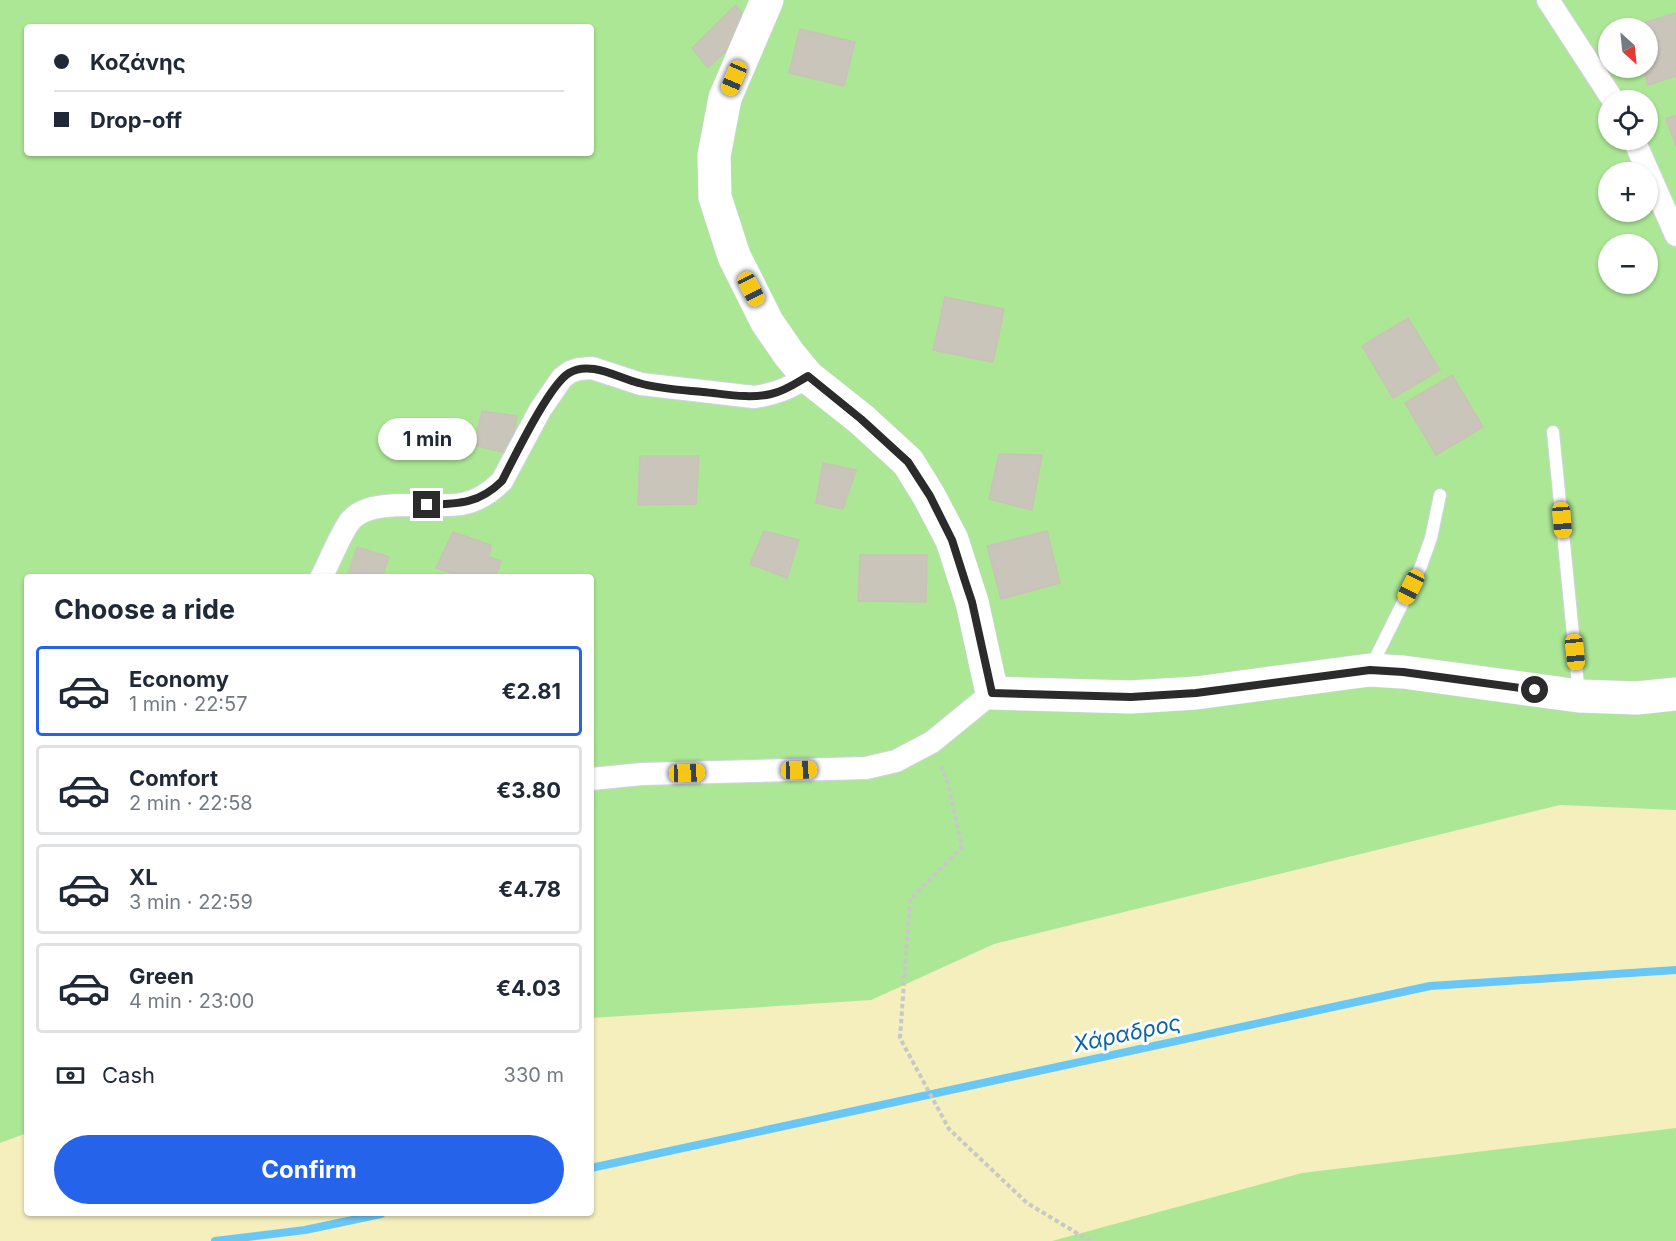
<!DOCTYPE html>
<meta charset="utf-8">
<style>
:root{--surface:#fff;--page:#f6f6f7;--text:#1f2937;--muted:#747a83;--line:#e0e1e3;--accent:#2563eb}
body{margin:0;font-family:Inter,sans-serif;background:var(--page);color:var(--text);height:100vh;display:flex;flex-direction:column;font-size:22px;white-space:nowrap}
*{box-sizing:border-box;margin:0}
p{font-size:20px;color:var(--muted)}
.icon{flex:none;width:33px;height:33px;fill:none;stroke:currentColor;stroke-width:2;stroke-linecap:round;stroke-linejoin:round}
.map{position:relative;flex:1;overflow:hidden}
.sheet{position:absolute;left:24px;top:574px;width:570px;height:642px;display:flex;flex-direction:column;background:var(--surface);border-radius:6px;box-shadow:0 2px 4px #0004}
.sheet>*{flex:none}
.top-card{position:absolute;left:24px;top:24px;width:570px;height:132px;border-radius:6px;box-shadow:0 2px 4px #0004;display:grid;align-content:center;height:132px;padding:0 30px;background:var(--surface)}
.needle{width:39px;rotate:153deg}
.controls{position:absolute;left:1598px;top:18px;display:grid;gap:12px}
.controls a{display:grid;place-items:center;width:60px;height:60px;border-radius:50%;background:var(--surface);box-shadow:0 2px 4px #0004;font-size:30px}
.end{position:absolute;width:27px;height:27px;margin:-14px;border:8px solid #2b2b2b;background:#fff;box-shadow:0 0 0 3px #fff}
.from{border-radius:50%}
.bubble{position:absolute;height:42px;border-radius:21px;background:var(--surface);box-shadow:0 2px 4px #0004;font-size:20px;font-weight:700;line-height:42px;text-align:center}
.car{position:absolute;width:18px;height:36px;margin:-18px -9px;border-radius:8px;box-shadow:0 0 4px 2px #0007;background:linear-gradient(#f5c518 24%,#345 0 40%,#f5c518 0 76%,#345 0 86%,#f5c518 0)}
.top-card b{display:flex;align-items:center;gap:21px;height:57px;font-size:22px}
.top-card b+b{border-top:2px solid var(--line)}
.top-card i{width:15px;height:15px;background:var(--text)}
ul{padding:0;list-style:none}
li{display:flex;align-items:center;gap:18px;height:90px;margin:0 12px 9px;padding:0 18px;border:3px solid var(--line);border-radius:6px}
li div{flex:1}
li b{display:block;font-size:22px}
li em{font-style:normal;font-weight:700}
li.selected{border-color:var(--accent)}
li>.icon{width:54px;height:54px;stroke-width:1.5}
h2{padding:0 30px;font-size:27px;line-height:72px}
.pay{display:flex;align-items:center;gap:15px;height:66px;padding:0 30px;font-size:22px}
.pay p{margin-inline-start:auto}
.action{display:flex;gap:12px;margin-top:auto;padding:12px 30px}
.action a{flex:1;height:69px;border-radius:36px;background:var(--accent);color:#fff;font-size:24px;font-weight:700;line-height:69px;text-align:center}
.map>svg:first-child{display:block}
.green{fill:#ace795;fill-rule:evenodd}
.sand{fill:#f4efbd}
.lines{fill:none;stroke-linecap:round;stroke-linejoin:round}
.stream{stroke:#69c7f5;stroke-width:8}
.building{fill:#c9c5ba;stroke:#c9c3b5;stroke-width:1.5}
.lane-casing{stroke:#d1d3e4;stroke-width:14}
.street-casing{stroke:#d1d3e4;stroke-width:24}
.secondary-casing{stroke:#d1d3e4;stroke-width:34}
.path{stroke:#c8c8c8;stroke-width:4;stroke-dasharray:4.5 3;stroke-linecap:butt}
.lane{stroke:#fff;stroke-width:12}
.street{stroke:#fff;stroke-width:22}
.secondary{stroke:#fff;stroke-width:33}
.route{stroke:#2b2b2b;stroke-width:8}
.labels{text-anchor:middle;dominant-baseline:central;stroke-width:6;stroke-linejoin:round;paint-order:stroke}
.water-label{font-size:22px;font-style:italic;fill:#0764a2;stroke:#fff}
</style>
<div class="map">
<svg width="1676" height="1241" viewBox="0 0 1676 1241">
<rect width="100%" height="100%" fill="#ede7dc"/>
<path class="green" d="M0 0H1676V1241H0ZM27 27H591V153H27ZM1608 28H1647V68H1608ZM1608 100H1647V140H1608ZM1608 172H1647V212H1608ZM1608 244H1647V284H1608ZM27 578H591V1214H27Z"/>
<path class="sand" d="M1560 805 1676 810V1128L1302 1173 1052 1241H0V1143L27 1133V1214H591V1018L871 1000 994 944Z"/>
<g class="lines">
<g class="stream">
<path d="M591 1168 1430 986 1676 970"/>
<path d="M215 1241 305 1230 381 1214"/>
</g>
</g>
<g class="building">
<path d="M736 5 751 28 708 68 692 48Z"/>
<path d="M1676 13V76L1648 85 1643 68H1647V28H1631L1630 27Z"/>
<path d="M800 29 855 42 844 86 789 73Z"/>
<path d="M1676 115V146L1666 119Z"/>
<path d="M945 297 1004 309 993 362 933 350Z"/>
<path d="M1408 318 1440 370 1393 398 1362 346Z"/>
<path d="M1452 375 1483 427 1436 455 1405 403Z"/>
<path d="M482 411 517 416 509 454 474 445Z"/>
<path d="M999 454 1042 455 1032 510 989 499Z"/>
<path d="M640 456H699L696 504 638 505Z"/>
<path d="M823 463 856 470 843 509 816 503Z"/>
<path d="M764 531 799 540 787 578 750 564Z"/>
<path d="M1047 531 1060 583 1001 599 987 546Z"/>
<path d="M453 532 491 545 489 557 501 561 495 578H466L436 568Z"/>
<path d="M357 547 389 557 382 578H347Z"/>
<path d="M860 555H927L926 602 858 601Z"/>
</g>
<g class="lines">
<defs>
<g id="lane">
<path d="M1553 432 1579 695"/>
<path d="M1370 669 1421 566 1431 538 1440 495"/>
</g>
<g id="street">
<path d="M1548 0 1613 100"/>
<path d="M1634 140 1676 235"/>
<path d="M321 578C329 563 341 532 351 520 372 496 432 509 462 504 478 501 491 492 502 481L540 410 562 378 570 372 579 369 592 368 641 384 754 397C776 394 789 388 808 377"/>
<path d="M591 779 642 774 866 768 896 761 932 742 992 693"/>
</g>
<path id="secondary" d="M767 0 725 98 714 156 715 197 734 256 767 322 789 354 808 377 861 419 908 462 929 496 952 540 972 602 992 693 1131 697 1196 693 1370 670 1403 672 1579 696 1637 698 1676 694"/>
</defs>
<use href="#lane" class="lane-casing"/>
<use href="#street" class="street-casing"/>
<use href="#secondary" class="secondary-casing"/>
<path class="path" d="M941 766 948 784 962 847 910 899 900 1038 949 1129 1027 1203 1090 1241"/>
<use href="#lane" class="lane"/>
<use href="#street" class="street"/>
<use href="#secondary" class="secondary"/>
</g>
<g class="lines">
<path class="route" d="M427 505C458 504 479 504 502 481 514 458 549 385 569 373 590 360 618 378 639 383 659 389 682 390 703 392 725 394 749 399 771 394 785 391 796 383 808 376L861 419 908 462 930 496 952 540 965 581 972 602 992 693 1131 697 1196 693 1370 670 1403 672 1535 690"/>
</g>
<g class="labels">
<g class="water-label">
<text transform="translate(1127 1033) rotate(-12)">Χάραδρος</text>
</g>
</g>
</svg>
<div class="controls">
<a><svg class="needle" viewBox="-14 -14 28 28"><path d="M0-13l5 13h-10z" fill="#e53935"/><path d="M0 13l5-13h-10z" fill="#747a83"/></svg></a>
<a><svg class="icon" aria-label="locate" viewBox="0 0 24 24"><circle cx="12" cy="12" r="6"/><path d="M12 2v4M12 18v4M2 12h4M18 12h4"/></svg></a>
<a>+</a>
<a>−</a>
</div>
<i class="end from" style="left:1535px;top:690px"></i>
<i class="end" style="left:427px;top:505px"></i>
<div class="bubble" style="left:378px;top:418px;width:99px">1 min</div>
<i class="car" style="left:734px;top:78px;rotate:203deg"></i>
<i class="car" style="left:751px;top:289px;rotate:153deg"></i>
<i class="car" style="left:1562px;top:520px;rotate:175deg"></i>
<i class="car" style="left:1411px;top:587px;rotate:207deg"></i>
<i class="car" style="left:1575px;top:652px;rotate:174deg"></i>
<i class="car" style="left:799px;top:770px;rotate:88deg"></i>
<i class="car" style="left:687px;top:773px;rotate:88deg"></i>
<div class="top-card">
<b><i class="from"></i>Κοζάνης</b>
<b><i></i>Drop-off</b>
</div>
<section class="sheet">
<h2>Choose a ride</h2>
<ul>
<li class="selected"><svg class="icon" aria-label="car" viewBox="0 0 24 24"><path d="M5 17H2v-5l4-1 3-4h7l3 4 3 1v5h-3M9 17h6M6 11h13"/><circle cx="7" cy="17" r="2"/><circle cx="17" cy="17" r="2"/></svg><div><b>Economy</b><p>1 min · 22:57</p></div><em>€2.81</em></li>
<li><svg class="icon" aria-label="car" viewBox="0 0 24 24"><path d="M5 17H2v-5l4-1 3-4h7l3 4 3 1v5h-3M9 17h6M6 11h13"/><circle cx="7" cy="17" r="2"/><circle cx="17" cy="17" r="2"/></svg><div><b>Comfort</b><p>2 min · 22:58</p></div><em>€3.80</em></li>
<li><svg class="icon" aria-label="car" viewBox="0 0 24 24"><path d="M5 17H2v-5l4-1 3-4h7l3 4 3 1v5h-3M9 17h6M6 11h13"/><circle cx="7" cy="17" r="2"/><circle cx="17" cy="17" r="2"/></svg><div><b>XL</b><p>3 min · 22:59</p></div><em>€4.78</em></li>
<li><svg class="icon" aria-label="car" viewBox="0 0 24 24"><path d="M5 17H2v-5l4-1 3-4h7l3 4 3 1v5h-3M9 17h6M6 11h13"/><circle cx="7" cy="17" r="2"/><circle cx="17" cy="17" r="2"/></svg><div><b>Green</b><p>4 min · 23:00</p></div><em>€4.03</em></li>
</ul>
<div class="pay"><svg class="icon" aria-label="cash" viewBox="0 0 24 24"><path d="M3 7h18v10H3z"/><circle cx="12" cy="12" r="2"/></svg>Cash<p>330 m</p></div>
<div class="action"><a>Confirm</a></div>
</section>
</div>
